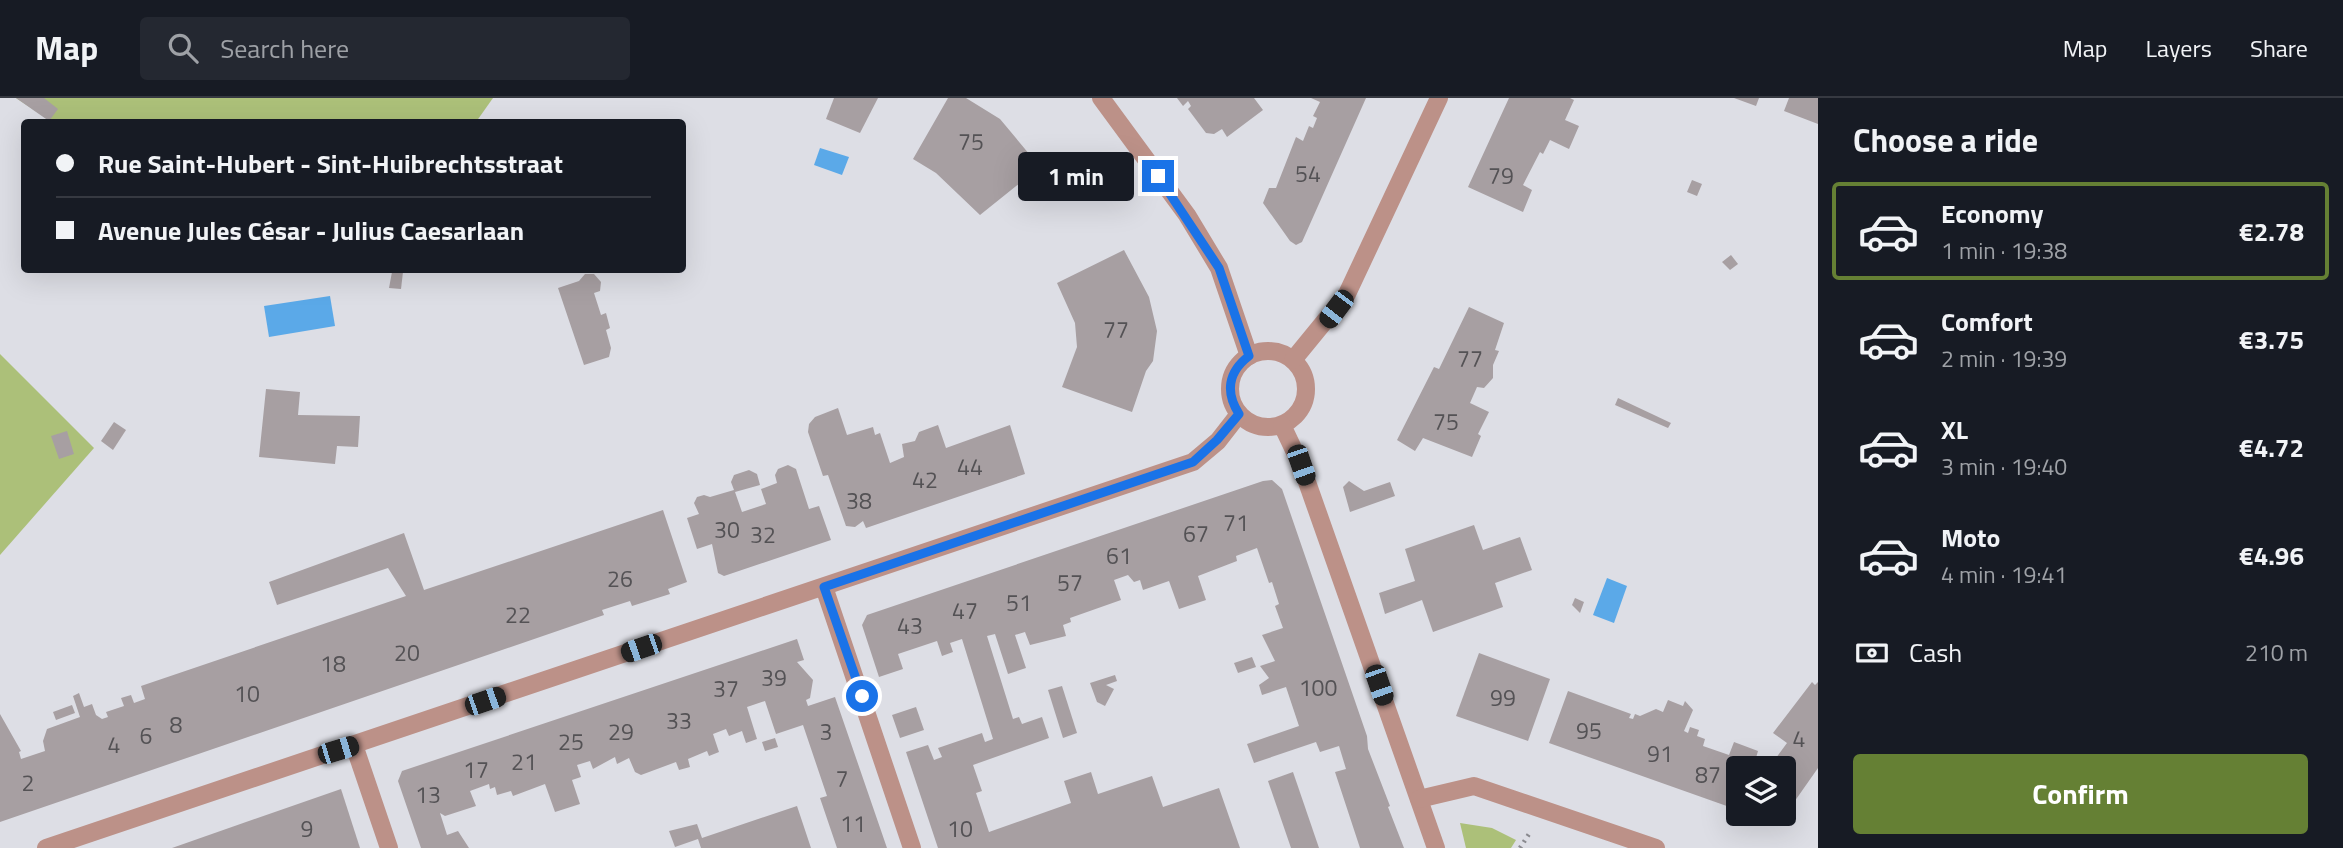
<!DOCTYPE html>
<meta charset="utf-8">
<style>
:root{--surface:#171b24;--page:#242831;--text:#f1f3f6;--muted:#9ea1a6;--line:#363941;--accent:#658034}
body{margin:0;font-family:"Titillium Web",sans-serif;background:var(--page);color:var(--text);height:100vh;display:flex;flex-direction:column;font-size:26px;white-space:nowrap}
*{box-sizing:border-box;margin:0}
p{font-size:23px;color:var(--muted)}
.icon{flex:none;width:38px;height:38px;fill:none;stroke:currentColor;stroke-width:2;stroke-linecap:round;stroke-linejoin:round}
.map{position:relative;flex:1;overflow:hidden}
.details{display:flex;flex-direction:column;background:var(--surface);width:525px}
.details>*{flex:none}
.hud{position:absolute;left:21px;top:21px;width:665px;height:154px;border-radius:7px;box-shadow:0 7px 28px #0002;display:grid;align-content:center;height:154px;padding:0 35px;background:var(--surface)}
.controls{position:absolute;left:1726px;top:658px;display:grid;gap:14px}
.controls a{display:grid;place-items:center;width:70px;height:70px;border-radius:7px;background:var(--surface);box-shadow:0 7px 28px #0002;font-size:35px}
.end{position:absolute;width:32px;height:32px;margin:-16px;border:9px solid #1a73e8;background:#fff;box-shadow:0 0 0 4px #fff}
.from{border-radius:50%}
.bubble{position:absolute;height:49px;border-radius:7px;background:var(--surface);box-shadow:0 7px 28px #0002;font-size:23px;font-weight:700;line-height:49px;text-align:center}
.car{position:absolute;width:21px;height:42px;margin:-21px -10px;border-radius:9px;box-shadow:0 0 5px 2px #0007;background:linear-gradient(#222 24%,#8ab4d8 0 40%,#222 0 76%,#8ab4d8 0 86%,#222 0)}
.hud b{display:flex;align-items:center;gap:24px;height:66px;font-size:26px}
.hud b+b{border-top:2px solid var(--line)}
.hud i{width:18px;height:18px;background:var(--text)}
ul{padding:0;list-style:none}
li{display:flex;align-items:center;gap:21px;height:98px;margin:0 14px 10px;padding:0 21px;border:4px solid transparent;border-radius:7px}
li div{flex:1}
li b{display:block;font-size:26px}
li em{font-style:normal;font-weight:700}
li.on{border-color:var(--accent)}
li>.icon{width:63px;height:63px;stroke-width:1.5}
h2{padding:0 35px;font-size:32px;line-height:84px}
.pay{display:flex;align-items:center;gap:18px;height:77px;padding:0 35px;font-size:26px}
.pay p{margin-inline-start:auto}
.primary-button{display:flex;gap:14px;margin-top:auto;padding:14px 35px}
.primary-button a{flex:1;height:80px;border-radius:7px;background:var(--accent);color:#fff;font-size:28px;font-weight:700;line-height:80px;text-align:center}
header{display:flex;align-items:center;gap:42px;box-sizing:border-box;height:98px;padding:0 35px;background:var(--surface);border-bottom:2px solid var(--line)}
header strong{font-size:33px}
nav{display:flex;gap:38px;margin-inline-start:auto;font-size:24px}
.search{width:490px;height:63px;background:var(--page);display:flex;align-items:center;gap:18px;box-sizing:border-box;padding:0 24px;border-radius:7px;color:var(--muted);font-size:26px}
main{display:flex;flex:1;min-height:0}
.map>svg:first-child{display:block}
.green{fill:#acc079}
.water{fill:#5ba9e8}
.building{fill:#a79fa2}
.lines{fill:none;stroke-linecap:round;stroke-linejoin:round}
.path{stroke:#89898e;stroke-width:4.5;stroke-dasharray:2 5;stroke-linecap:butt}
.minor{stroke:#bc9188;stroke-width:18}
.route{stroke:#1a73e8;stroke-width:9}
.labels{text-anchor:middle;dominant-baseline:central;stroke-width:7;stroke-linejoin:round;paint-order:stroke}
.number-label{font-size:23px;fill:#545255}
</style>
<header>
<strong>Map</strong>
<div class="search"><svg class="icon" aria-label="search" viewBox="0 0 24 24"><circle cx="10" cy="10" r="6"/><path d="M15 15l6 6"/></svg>Search here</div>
<nav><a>Map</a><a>Layers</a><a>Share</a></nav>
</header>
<main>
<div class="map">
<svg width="1818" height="750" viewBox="0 0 1818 750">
<rect width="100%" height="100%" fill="#dddee5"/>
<g class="green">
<path d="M16 0H493L476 24H52Z"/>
<path d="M0 256 94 350 0 457Z"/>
<path d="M1460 725 1492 730 1516 742 1511 750H1466Z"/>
</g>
<g class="water">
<path d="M820 50 849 59 842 77 814 67Z"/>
<path d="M330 198 335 228 269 239 264 208Z"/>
<path d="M1607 480 1627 488 1614 525 1593 517Z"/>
</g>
<g class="building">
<path d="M16 0H44L58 11 49 23Z"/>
<path d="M834 0H878L860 35 826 21Z"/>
<path d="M948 0H966L1000 21 1040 69 980 117 936 75 913 61Z"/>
<path d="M1177 0H1254L1263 12 1227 39 1222 31 1214 36 1206 35 1188 11 1191 8 1188 3 1183 8Z"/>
<path d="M1311 0H1366L1302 144 1296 147 1290 143 1263 105 1269 90H1276L1296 39 1303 43 1309 28 1313 30 1317 20 1313 18 1320 4Z"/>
<path d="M1509 0H1570L1574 2 1565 22 1579 28 1569 51 1550 42 1543 56 1540 54 1523 87 1532 92 1523 114 1468 89Z"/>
<path d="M1734 0H1759L1756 8Z"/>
<path d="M1789 0H1818V26L1784 13Z"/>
<path d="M1692 82 1702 86 1697 98 1687 94Z"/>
<path d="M1124 152 1149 199 1157 233 1153 263 1146 273 1132 314 1062 289 1077 249 1075 225 1057 185Z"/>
<path d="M1731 157 1738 166 1730 172 1722 164Z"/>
<path d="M392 174H403L401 191 389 190Z"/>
<path d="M585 176H594L601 184 600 193 594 195 601 217 606 215 610 230 606 232 611 250 609 259 584 267 558 190 579 183Z"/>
<path d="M1469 209 1504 225 1495 252 1499 253 1493 267V280L1484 290 1477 289 1470 305 1489 314 1478 336 1481 338 1472 359 1423 340 1415 353 1397 342 1434 269 1439 271Z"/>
<path d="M266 291 300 294 298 317 360 318 358 349 337 348 335 366 259 359Z"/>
<path d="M1618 300 1671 325 1668 330 1615 307Z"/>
<path d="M838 310 847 337 873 329 875 337 880 335 890 365 904 359 902 346 915 343 919 334 938 327 946 350 1010 327 1025 376 866 430 863 423 855 429 846 428 828 377 823 378 808 334 809 326 815 319Z"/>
<path d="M114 324 126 332 113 352 101 343Z"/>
<path d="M67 333 74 356 59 361 51 338Z"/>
<path d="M788 367 796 371 809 411 819 408 831 442 724 478 718 475 712 446 697 451 687 420 699 416 694 405 697 399 704 397 710 399 734 392 731 384 734 377 749 372 757 376 760 387 735 394 742 414 766 406 761 391 777 385 775 377 778 371Z"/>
<path d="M1272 382 1282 391 1367 638 1368 651 1390 708 1388 709 1404 750H1360L1335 674 1346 671 1339 648 1320 654 1316 644 1254 665 1247 646 1299 628 1286 589 1262 597 1259 587 1269 580 1260 568 1275 563 1262 537 1283 530 1275 508 1279 506 1272 484 1269 485 1257 450 1236 458 1237 463 1198 478 1206 502 1179 511 1169 483 1143 492 1140 482 1134 484 1128 477 1114 482 1121 502 1070 520 1071 524 1063 527 1066 538 1030 547 1025 534 1015 537 1026 570 1008 576 995 536 987 538 1013 621 1019 619 1022 626 1042 619 1049 640 973 667 982 693 976 695 989 734 1071 705 1064 683 1091 674 1098 696 1152 678 1163 709 1219 690 1240 750H938L906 654 928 647 934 662 942 659 938 650 982 635 985 644 993 641 962 541 950 545 953 554 942 558 937 543 898 556 903 571 879 579 862 527 867 517 1263 383Z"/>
<path d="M1349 383 1364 393 1390 384 1395 398 1350 414 1343 389Z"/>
<path d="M663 412 687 484 668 491 670 496 632 508 630 503 602 512 604 517 0 724V616L21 653 19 654 21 661 45 653 43 643 47 631 80 619 73 598 79 595 84 609 92 606 96 617 102 621 108 619 106 614 124 608 121 600 131 597 134 605 145 601 141 588 406 498 388 470 277 507 269 484 404 435 424 492Z"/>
<path d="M1474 427 1483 452 1520 439 1532 472 1495 485 1503 509 1433 534 1422 502 1385 516 1379 495 1415 483 1405 451Z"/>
<path d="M1575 500 1584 504 1580 515 1572 507Z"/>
<path d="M797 541 804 562 797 564 813 582 810 600 806 602 808 608 835 599 887 750H837L820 700 827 698 803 627 776 636 765 603 747 609 757 641 746 645 742 633 729 638 726 631 713 636 719 654 709 658 707 653 688 661 690 669 679 672 676 664 641 677 635 674 629 660 617 666 615 659 593 671 590 663 577 667 581 679 572 682 580 706 555 714 545 686 513 698 511 693 497 697 495 689 490 691 489 686 470 693 476 708 445 718 440 715 447 737 458 733 469 750H421L398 683 402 673Z"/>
<path d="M1479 555 1550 581 1528 643 1456 618Z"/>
<path d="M1252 559 1256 569 1238 575 1234 565Z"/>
<path d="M1115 577 1117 583 1106 587 1114 591 1105 608 1097 604 1090 585Z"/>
<path d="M1812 584 1815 587 1818 584V670L1778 727 1749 716H1783V670H1776L1780 663 1776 660 1787 645 1773 635Z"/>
<path d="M1062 588 1077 635 1063 640 1048 592Z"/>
<path d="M1568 593 1631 616 1629 620 1633 621 1635 616 1640 618 1656 611 1663 614 1668 602 1683 608 1685 603 1693 612 1684 633 1688 635 1690 629 1699 632 1697 638 1705 641 1703 648 1729 657 1734 644 1758 653 1753 670H1738V712L1549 645Z"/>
<path d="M72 607 75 615 56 622 53 614Z"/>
<path d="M916 609 924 632 900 640 892 617Z"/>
<path d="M775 640 778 649 765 653 762 644Z"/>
<path d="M1293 674 1319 750H1291L1268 683Z"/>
<path d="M341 691 360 750H172L209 737Z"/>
<path d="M797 708 811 750H701L698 741 675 749 669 733 697 726 702 740Z"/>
</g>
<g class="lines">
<path class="path" d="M1520 750 1529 736"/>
<g class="minor">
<path d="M1101 0 1187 117 1219 170 1249 258"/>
<circle cx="1268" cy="291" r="38"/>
<path d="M1293 262 1347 196 1439 0"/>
<path d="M1282 327 1301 367 1436 750"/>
<path d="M824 489 912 750"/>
<path d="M354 647 389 750"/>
<path d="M1419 701 1474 688 1656 750"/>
<path d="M46 750 1193 364 1218 343 1239 316"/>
</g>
</g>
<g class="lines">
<path class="route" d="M862 598 824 489 1193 364 1217 342 1239 316C1225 294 1228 274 1249 258L1219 170 1158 78"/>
</g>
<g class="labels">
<g class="number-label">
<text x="971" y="43">75</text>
<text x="1308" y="75">54</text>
<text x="1501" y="77">79</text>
<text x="1116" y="231">77</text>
<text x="1470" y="260">77</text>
<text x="1446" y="323">75</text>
<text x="970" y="368">44</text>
<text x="925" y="381">42</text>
<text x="859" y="402">38</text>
<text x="1236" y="424">71</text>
<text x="727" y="431">30</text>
<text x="1196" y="435">67</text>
<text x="763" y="436">32</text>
<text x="1119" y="457">61</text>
<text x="620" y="480">26</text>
<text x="1070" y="484">57</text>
<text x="1019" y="504">51</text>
<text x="965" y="512">47</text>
<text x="518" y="516">22</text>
<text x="910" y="527">43</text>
<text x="407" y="554">20</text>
<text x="333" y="565">18</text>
<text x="774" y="579">39</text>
<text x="1318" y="589">100</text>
<text x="726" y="590">37</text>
<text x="247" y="595">10</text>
<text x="1503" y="599">99</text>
<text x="679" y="622">33</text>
<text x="176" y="626">8</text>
<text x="1589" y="632">95</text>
<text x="621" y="633">29</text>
<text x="826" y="633">3</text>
<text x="146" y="637">6</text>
<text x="1799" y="640">4</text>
<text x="571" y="643">25</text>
<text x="114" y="646">4</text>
<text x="1660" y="655">91</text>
<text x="524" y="663">21</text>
<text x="476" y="671">17</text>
<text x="1708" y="676">87</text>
<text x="842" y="680">7</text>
<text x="28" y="684">2</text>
<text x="428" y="696">13</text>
<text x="853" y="725">11</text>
<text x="307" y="730">9</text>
<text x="960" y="730">10</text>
</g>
</g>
</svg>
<div class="controls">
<a><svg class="icon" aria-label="layers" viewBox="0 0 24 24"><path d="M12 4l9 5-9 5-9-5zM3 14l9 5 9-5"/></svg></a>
</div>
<i class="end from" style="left:862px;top:598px"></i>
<i class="end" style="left:1158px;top:78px"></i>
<div class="bubble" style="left:1018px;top:54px;width:116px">1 min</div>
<i class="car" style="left:1336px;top:211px;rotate:217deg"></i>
<i class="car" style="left:1301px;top:367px;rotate:161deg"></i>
<i class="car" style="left:641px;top:550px;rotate:251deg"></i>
<i class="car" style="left:1379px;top:587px;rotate:161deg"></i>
<i class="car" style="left:485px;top:603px;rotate:71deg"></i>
<i class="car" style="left:338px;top:652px;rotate:73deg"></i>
<div class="hud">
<b><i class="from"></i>Rue Saint-Hubert - Sint-Huibrechtsstraat</b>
<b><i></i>Avenue Jules César - Julius Caesarlaan</b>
</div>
</div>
<section class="details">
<h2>Choose a ride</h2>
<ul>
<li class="on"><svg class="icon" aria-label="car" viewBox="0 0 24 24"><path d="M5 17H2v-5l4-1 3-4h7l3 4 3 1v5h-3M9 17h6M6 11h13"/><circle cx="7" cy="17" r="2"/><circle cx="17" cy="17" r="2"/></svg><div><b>Economy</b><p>1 min · 19:38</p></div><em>€2.78</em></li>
<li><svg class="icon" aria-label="car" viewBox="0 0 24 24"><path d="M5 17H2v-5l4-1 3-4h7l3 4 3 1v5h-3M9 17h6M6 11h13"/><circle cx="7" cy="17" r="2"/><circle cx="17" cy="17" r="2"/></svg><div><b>Comfort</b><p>2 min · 19:39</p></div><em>€3.75</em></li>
<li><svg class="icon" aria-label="car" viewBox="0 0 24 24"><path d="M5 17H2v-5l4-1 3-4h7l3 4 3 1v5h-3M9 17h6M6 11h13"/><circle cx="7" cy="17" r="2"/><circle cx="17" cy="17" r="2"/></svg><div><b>XL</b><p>3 min · 19:40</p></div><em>€4.72</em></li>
<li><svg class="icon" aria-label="car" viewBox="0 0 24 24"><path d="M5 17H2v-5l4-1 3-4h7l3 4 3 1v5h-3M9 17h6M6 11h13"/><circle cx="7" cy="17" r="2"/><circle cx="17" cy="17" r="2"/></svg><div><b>Moto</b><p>4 min · 19:41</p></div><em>€4.96</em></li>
</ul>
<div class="pay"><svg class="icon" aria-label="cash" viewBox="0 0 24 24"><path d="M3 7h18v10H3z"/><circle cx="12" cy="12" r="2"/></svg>Cash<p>210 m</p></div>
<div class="primary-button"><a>Confirm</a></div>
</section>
</main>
